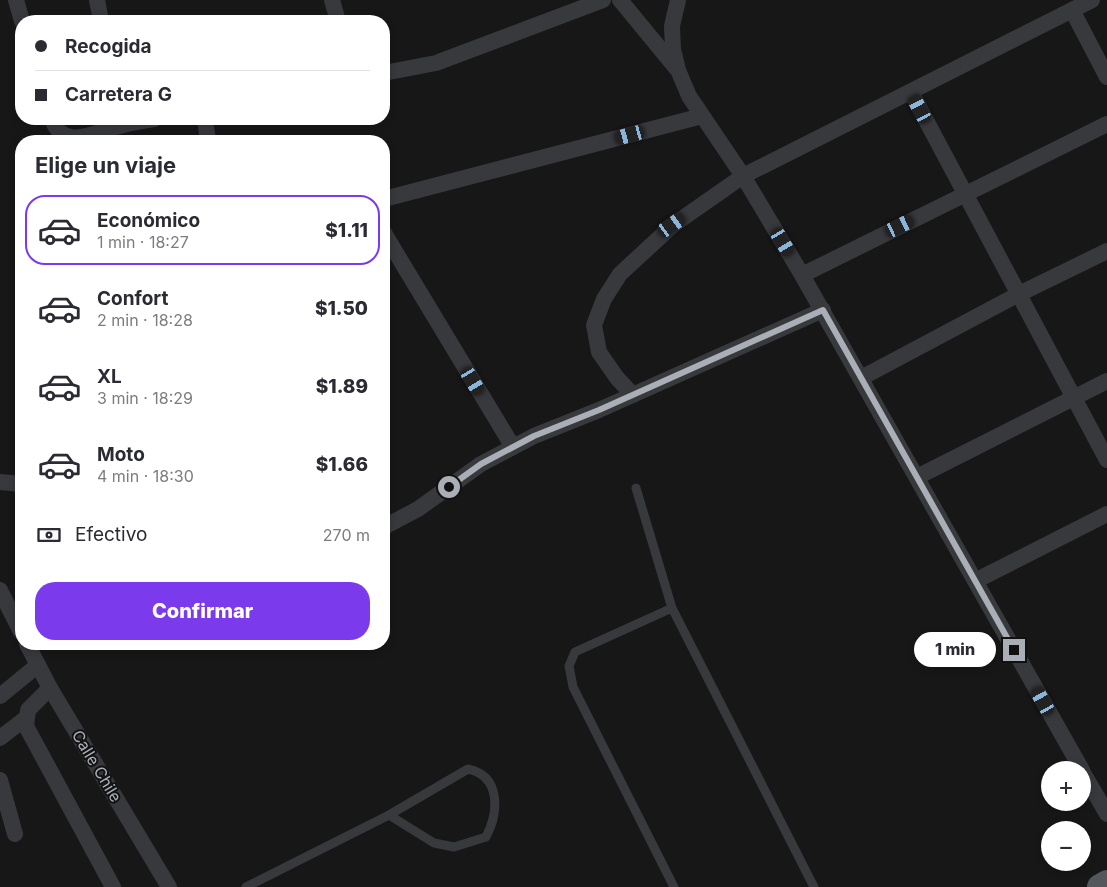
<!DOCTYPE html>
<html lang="es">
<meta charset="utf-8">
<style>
:root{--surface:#fff;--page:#f7f7f7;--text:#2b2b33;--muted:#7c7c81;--line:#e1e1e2;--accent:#7c3aed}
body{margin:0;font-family:Inter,sans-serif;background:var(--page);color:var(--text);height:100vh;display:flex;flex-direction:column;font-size:19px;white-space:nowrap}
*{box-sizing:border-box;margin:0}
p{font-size:16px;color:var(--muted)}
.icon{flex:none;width:28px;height:28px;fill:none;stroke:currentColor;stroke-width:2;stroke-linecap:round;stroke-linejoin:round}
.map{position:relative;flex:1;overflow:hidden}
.panel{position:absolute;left:15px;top:135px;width:375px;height:515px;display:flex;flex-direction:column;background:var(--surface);border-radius:20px;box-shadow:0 2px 8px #0003}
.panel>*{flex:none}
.guide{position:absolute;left:15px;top:15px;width:375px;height:110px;border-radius:20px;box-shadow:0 2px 8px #0003;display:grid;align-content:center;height:110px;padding:0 20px;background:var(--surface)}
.controls{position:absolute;left:1041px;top:761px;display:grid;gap:10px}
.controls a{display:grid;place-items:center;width:50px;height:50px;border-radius:50%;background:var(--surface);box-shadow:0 2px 8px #0003;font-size:25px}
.end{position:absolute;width:22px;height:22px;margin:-11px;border:6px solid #aaafb7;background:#111;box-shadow:0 0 0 2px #111}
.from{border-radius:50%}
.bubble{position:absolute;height:35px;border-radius:18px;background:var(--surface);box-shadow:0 2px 8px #0003;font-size:16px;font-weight:800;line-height:35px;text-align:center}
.car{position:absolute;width:15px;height:30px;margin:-15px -8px;border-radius:6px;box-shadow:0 0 4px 1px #0007;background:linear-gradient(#222 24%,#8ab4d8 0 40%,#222 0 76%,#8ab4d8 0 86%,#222 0)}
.guide b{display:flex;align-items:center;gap:18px;height:48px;font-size:19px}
.guide b+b{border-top:1px solid var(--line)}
.guide i{width:12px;height:12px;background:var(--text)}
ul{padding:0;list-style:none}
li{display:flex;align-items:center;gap:15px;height:70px;margin:0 10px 8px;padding:0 10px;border:2px solid transparent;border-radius:20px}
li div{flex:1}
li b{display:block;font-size:19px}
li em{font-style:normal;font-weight:800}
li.active{border-color:var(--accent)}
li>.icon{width:45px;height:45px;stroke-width:1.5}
h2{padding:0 20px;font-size:22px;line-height:60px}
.pay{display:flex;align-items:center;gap:12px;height:55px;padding:0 20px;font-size:19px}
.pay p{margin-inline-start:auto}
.action{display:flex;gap:10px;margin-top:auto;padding:10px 20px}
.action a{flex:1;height:58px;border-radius:20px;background:var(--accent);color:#fff;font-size:20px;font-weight:800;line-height:58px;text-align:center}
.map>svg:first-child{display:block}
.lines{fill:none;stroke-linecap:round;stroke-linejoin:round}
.lane{stroke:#38393d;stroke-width:9}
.street{stroke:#38393d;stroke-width:16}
.primary{stroke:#54575c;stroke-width:26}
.route{stroke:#aaafb7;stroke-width:6}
.labels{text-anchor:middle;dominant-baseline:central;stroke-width:4;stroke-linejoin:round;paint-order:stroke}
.street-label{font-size:16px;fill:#aaafb7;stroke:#121213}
</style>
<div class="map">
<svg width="1107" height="887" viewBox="0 0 1107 887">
<rect width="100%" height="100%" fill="#171718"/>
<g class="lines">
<g class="lane">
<path d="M636 488 672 608 814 887"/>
<path d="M672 608 575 652 569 666 573 687 674 887"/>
<path d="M246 887 389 815 468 769C501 776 499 812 486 837L454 847 434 843 389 815"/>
</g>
<g class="street">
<path d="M16 0 22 21"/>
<path d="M97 0 101 21"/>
<path d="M332 0 338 21"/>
<path d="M620 0 676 68"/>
<path d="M678 0 672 26 673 49 678 70 689 96 743 176 802 275 1082 770"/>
<path d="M1072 10 1107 77"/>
<path d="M384 73 436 63 603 0"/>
<path d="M911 92 1107 460"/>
<path d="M52 119C63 151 93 133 116 127 128 123 142 121 154 119"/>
<path d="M205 119 208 141"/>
<path d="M384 199 702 116"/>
<path d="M384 233 513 447"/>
<path d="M802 275 1107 124"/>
<path d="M861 378 1019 294 1107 251"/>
<path d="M633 395 617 378 599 352 594 325 604 299 620 274 673 225 743 176 1092 0"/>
<path d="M917 477 1107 381"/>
<path d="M0 482 21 484"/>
<path d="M384 527 418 509 481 464 534 436 599 410 823 310"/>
<path d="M975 581 1107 514"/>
<path d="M0 590 21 632"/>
<path d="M27 644 50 688 169 887"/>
<path d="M50 688 28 710 26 726 113 887"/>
<path d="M0 696 38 665"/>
<path d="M0 738 26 718"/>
<path d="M1082 771 1107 814"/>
<path d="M0 780 15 834"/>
</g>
<path class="primary" d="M1100 887 1107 883"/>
</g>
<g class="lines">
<path class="route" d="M449 487 481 464 534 436 599 410 823 310 1014 650"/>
</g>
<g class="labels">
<g class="street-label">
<text transform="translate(97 766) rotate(59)">Calle Chile</text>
</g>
</g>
</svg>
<div class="controls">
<a>+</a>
<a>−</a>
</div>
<i class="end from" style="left:449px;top:487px"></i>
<i class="end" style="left:1014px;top:650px"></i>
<div class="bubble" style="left:914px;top:632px;width:82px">1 min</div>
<i class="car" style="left:920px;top:109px;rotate:332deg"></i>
<i class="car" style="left:630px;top:135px;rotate:255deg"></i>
<i class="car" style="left:672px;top:225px;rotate:55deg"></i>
<i class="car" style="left:900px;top:226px;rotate:64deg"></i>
<i class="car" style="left:783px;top:242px;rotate:149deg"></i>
<i class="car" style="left:473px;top:381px;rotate:149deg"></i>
<i class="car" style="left:1043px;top:701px;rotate:331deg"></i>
<div class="guide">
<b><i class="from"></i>Recogida</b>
<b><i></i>Carretera G</b>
</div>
<section class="panel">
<h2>Elige un viaje</h2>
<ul>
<li class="active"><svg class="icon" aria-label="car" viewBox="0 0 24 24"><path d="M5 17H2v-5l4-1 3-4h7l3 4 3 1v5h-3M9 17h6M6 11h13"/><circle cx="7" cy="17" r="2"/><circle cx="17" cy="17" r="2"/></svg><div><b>Económico</b><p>1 min · 18:27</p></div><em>$1.11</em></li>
<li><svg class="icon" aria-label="car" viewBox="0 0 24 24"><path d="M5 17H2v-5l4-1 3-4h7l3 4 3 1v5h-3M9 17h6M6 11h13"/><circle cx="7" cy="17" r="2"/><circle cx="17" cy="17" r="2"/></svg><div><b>Confort</b><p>2 min · 18:28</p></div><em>$1.50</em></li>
<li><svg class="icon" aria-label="car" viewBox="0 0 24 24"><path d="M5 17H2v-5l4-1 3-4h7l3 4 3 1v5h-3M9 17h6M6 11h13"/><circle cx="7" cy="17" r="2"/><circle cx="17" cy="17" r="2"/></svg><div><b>XL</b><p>3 min · 18:29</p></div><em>$1.89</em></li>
<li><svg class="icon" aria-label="car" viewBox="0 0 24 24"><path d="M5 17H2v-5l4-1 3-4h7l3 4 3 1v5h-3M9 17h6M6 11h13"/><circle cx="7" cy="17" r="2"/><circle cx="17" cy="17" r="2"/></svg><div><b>Moto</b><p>4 min · 18:30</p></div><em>$1.66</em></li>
</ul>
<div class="pay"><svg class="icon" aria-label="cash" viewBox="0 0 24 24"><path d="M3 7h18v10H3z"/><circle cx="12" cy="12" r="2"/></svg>Efectivo<p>270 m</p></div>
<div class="action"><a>Confirmar</a></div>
</section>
</div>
